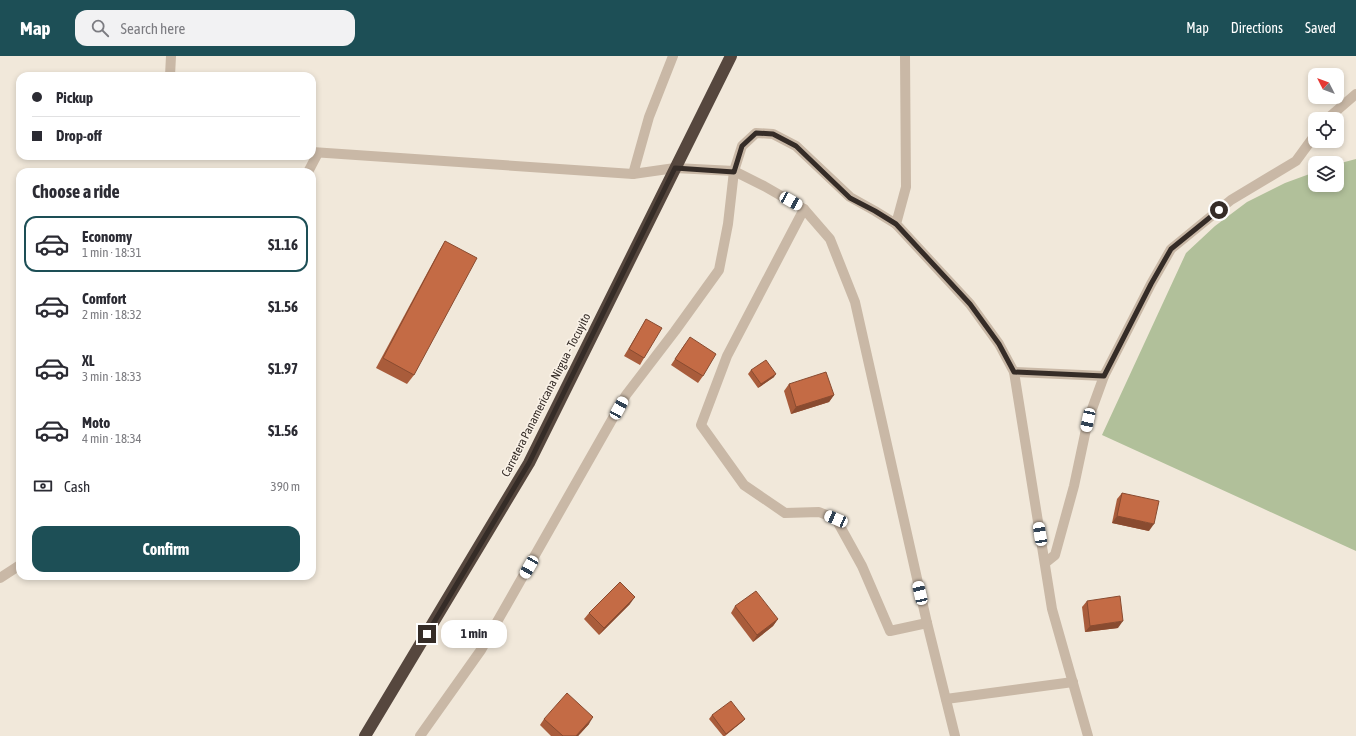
<!DOCTYPE html>
<meta charset="utf-8">
<style>
:root{--surface:#fff;--page:#f2f2f3;--text:#2b2b33;--muted:#7c7c81;--line:#e1e1e2;--accent:#1d4f56}
body{margin:0;font-family:"Asap Condensed",sans-serif;background:var(--page);color:var(--text);height:100vh;display:flex;flex-direction:column;font-size:15px;white-space:nowrap}
*{box-sizing:border-box;margin:0}
p{font-size:13px;color:var(--muted)}
.icon{flex:none;width:22px;height:22px;fill:none;stroke:currentColor;stroke-width:2;stroke-linecap:round;stroke-linejoin:round}
.map{position:relative;flex:1;overflow:hidden}
.details{position:absolute;left:16px;top:112px;width:300px;height:412px;display:flex;flex-direction:column;background:var(--surface);border-radius:12px;box-shadow:0 2px 6px #0003}
.details>*{flex:none}
.banner{position:absolute;left:16px;top:16px;width:300px;height:88px;border-radius:12px;box-shadow:0 2px 6px #0003;display:grid;align-content:center;height:88px;padding:0 16px;background:var(--surface)}
.needle{width:26px;rotate:312deg}
.controls{position:absolute;left:1308px;top:12px;display:grid;gap:8px}
.controls a{display:grid;place-items:center;width:36px;height:36px;border-radius:8px;background:var(--surface);box-shadow:0 2px 6px #0003;font-size:20px}
.end{position:absolute;width:18px;height:18px;margin:-9px;border:5px solid #352c27;background:#fff;box-shadow:0 0 0 2px #fff}
.from{border-radius:50%}
.bubble{position:absolute;height:28px;border-radius:12px;background:var(--surface);box-shadow:0 2px 6px #0003;font-size:13px;font-weight:700;line-height:28px;text-align:center}
.car{position:absolute;width:12px;height:24px;margin:-12px -6px;border-radius:5px;box-shadow:0 0 3px 1px #0007;background:linear-gradient(#fff 24%,#345 0 40%,#fff 0 76%,#345 0 86%,#fff 0)}
.banner b{display:flex;align-items:center;gap:14px;height:38px;font-size:15px}
.banner b+b{border-top:1px solid var(--line)}
.banner i{width:10px;height:10px;background:var(--text)}
ul{padding:0;list-style:none}
li{display:flex;align-items:center;gap:12px;height:56px;margin:0 8px 6px;padding:0 8px;border:2px solid transparent;border-radius:12px}
li div{flex:1}
li b{display:block;font-size:15px}
li em{font-style:normal;font-weight:700}
li.active{border-color:var(--accent)}
li>.icon{width:36px;height:36px;stroke-width:1.5}
h2{padding:0 16px;font-size:18px;line-height:48px}
.pay{display:flex;align-items:center;gap:10px;height:44px;padding:0 16px;font-size:15px}
.pay p{margin-inline-start:auto}
.action{display:flex;gap:8px;margin-top:auto;padding:8px 16px}
.action a{flex:1;height:46px;border-radius:12px;background:var(--accent);color:#fff;font-size:16px;font-weight:700;line-height:46px;text-align:center}
header{display:flex;align-items:center;gap:24px;box-sizing:border-box;height:56px;padding:0 20px;background:var(--accent);color:#fff}
header strong{font-size:19px}
nav{display:flex;gap:22px;margin-inline-start:auto;font-size:14px}
.search{width:280px;height:36px;background:var(--page);display:flex;align-items:center;gap:10px;box-sizing:border-box;padding:0 14px;border-radius:12px;color:var(--muted);font-size:15px}
.map>svg:first-child{display:block}
.green{fill:#b1c09a}
.lines{fill:none;stroke-linecap:round;stroke-linejoin:round}
.lane{stroke:#c9b8a6;stroke-width:10}
.street{stroke:#c9b8a6;stroke-width:10}
.highway{stroke:#56473e;stroke-width:12}
.wall{fill:#a95c3b}
.shaded-wall{fill:#894b30}
.building{fill:#c46b45;stroke:#894b30}
.route{stroke:#352c27;stroke-width:5}
.labels{text-anchor:middle;dominant-baseline:central;stroke-width:3.5;stroke-linejoin:round;paint-order:stroke}
.street-label{font-size:12px;fill:#352c27;stroke:#f9f1e6}
</style>
<header>
<strong>Map</strong>
<div class="search"><svg class="icon" aria-label="search" viewBox="0 0 24 24"><circle cx="10" cy="10" r="6"/><path d="M15 15l6 6"/></svg>Search here</div>
<nav><a>Map</a><a>Directions</a><a>Saved</a></nav>
</header>
<div class="map">
<svg width="1356" height="680" viewBox="0 0 1356 680">
<rect width="100%" height="100%" fill="#f1e8da"/>
<path class="green" d="M1356 103V495L1102 379 1186 197 1215 170 1247 146 1285 127 1315 116V129H1337V108Z"/>
<g class="lines">
<g class="lane">
<path d="M734 115 742 90 756 77 773 78 796 90 850 141 875 155 896 168"/>
<path d="M1045 507 1055 499 1074 430 1088 364 1104 320"/>
</g>
<g class="street">
<path d="M905 0 906 131 896 168 970 248 999 288 1014 316 1052 553 1088 680"/>
<path d="M170 20 171 0"/>
<path d="M1327 63 1356 38"/>
<path d="M312 96 633 118 675 112 734 115 764 130 804 153 830 183 855 246 927 567 955 680"/>
<path d="M308 116 318 97"/>
<path d="M633 118 649 61 673 0"/>
<path d="M804 153 727 300 701 369 744 429 785 457 819 456 836 463 862 510 890 575 927 567"/>
<path d="M1014 316 1104 320 1151 228 1171 193 1231 144 1296 105 1315 79"/>
<path d="M0 522 20 509"/>
<path d="M946 643 1073 626"/>
<path d="M420 680 481 594 626 339 675 275 719 214 728 168 734 115"/>
</g>
<path class="highway" d="M365 680 529 407 731 0"/>
</g>
<g class="wall">
<path d="M445 185 414 319 407 328 376 312 439 195Z"/>
<path d="M646 263 644 302 640 309 624 300 642 270Z"/>
<path d="M685 288 703 320 698 327 671 309Z"/>
<path d="M751 314 774 321 758 332 748 318Z"/>
<path d="M789 328 834 339 829 346 791 358 784 335Z"/>
<path d="M1122 437 1149 475 1112 467 1117 443Z"/>
<path d="M1087 545 1118 572 1085 576 1082 551Z"/>
<path d="M630 548 599 579 584 563 589 557Z"/>
<path d="M735 550 778 563 773 570 753 586 731 557Z"/>
<path d="M712 659 745 663 742 666 725 680H723L709 663Z"/>
<path d="M544 663 589 668 578 680H551L540 669Z"/>
</g>
<g class="shaded-wall">
<path d="M776 318 774 321 758 332 761 328Z"/>
<path d="M834 339 829 346 791 358 796 351Z"/>
<path d="M1117 460 1154 468 1149 475 1112 467Z"/>
<path d="M635 541 630 548 599 579 604 572Z"/>
<path d="M778 563 773 570 753 586 757 579Z"/>
<path d="M1123 565 1118 572 1085 576 1090 570Z"/>
<path d="M593 661 589 668 578 680H576Z"/>
<path d="M745 663 742 666 724 680 726 678Z"/>
</g>
<g class="building">
<path d="M445 185 477 202 414 319 383 302Z"/>
<path d="M646 263 662 272 644 302 629 293Z"/>
<path d="M690 281 716 298 703 320 675 303Z"/>
<path d="M766 304 776 318 761 328 751 314Z"/>
<path d="M826 316 834 339 796 351 789 328Z"/>
<path d="M1122 437 1159 445 1154 468 1117 460Z"/>
<path d="M620 526 635 541 604 572 589 557Z"/>
<path d="M756 535 778 563 757 579 735 550Z"/>
<path d="M1120 540 1123 565 1090 570 1087 545Z"/>
<path d="M567 637 593 661 576 680H563L544 663Z"/>
<path d="M731 645 745 663 726 678 712 659Z"/>
</g>
<g class="lines">
<path class="route" d="M427 578 529 407 675 112 734 116 742 90 756 77 773 78 796 90 850 142 875 155 896 168 970 248 999 288 1014 316 1104 320 1151 228 1171 193 1219 154"/>
</g>
<g class="labels">
<g class="street-label">
<text transform="translate(546 339) rotate(-63)">Carretera Panamericana Nirgua - Tocuyito</text>
</g>
</g>
</svg>
<div class="controls">
<a><svg class="needle" viewBox="-14 -14 28 28"><path d="M0-13l5 13h-10z" fill="#e53935"/><path d="M0 13l5-13h-10z" fill="#7c7c81"/></svg></a>
<a><svg class="icon" aria-label="locate" viewBox="0 0 24 24"><circle cx="12" cy="12" r="6"/><path d="M12 2v4M12 18v4M2 12h4M18 12h4"/></svg></a>
<a><svg class="icon" aria-label="layers" viewBox="0 0 24 24"><path d="M12 4l9 5-9 5-9-5zM3 14l9 5 9-5"/></svg></a>
</div>
<i class="end from" style="left:1219px;top:154px"></i>
<i class="end" style="left:427px;top:578px"></i>
<div class="bubble" style="left:441px;top:564px;width:66px">1 min</div>
<i class="car" style="left:791px;top:145px;rotate:119deg"></i>
<i class="car" style="left:619px;top:352px;rotate:29deg"></i>
<i class="car" style="left:1088px;top:364px;rotate:192deg"></i>
<i class="car" style="left:836px;top:463px;rotate:293deg"></i>
<i class="car" style="left:1040px;top:478px;rotate:351deg"></i>
<i class="car" style="left:529px;top:511px;rotate:210deg"></i>
<i class="car" style="left:920px;top:537px;rotate:347deg"></i>
<div class="banner">
<b><i class="from"></i>Pickup</b>
<b><i></i>Drop-off</b>
</div>
<section class="details">
<h2>Choose a ride</h2>
<ul>
<li class="active"><svg class="icon" aria-label="car" viewBox="0 0 24 24"><path d="M5 17H2v-5l4-1 3-4h7l3 4 3 1v5h-3M9 17h6M6 11h13"/><circle cx="7" cy="17" r="2"/><circle cx="17" cy="17" r="2"/></svg><div><b>Economy</b><p>1 min · 18:31</p></div><em>$1.16</em></li>
<li><svg class="icon" aria-label="car" viewBox="0 0 24 24"><path d="M5 17H2v-5l4-1 3-4h7l3 4 3 1v5h-3M9 17h6M6 11h13"/><circle cx="7" cy="17" r="2"/><circle cx="17" cy="17" r="2"/></svg><div><b>Comfort</b><p>2 min · 18:32</p></div><em>$1.56</em></li>
<li><svg class="icon" aria-label="car" viewBox="0 0 24 24"><path d="M5 17H2v-5l4-1 3-4h7l3 4 3 1v5h-3M9 17h6M6 11h13"/><circle cx="7" cy="17" r="2"/><circle cx="17" cy="17" r="2"/></svg><div><b>XL</b><p>3 min · 18:33</p></div><em>$1.97</em></li>
<li><svg class="icon" aria-label="car" viewBox="0 0 24 24"><path d="M5 17H2v-5l4-1 3-4h7l3 4 3 1v5h-3M9 17h6M6 11h13"/><circle cx="7" cy="17" r="2"/><circle cx="17" cy="17" r="2"/></svg><div><b>Moto</b><p>4 min · 18:34</p></div><em>$1.56</em></li>
</ul>
<div class="pay"><svg class="icon" aria-label="cash" viewBox="0 0 24 24"><path d="M3 7h18v10H3z"/><circle cx="12" cy="12" r="2"/></svg>Cash<p>390 m</p></div>
<div class="action"><a>Confirm</a></div>
</section>
</div>
